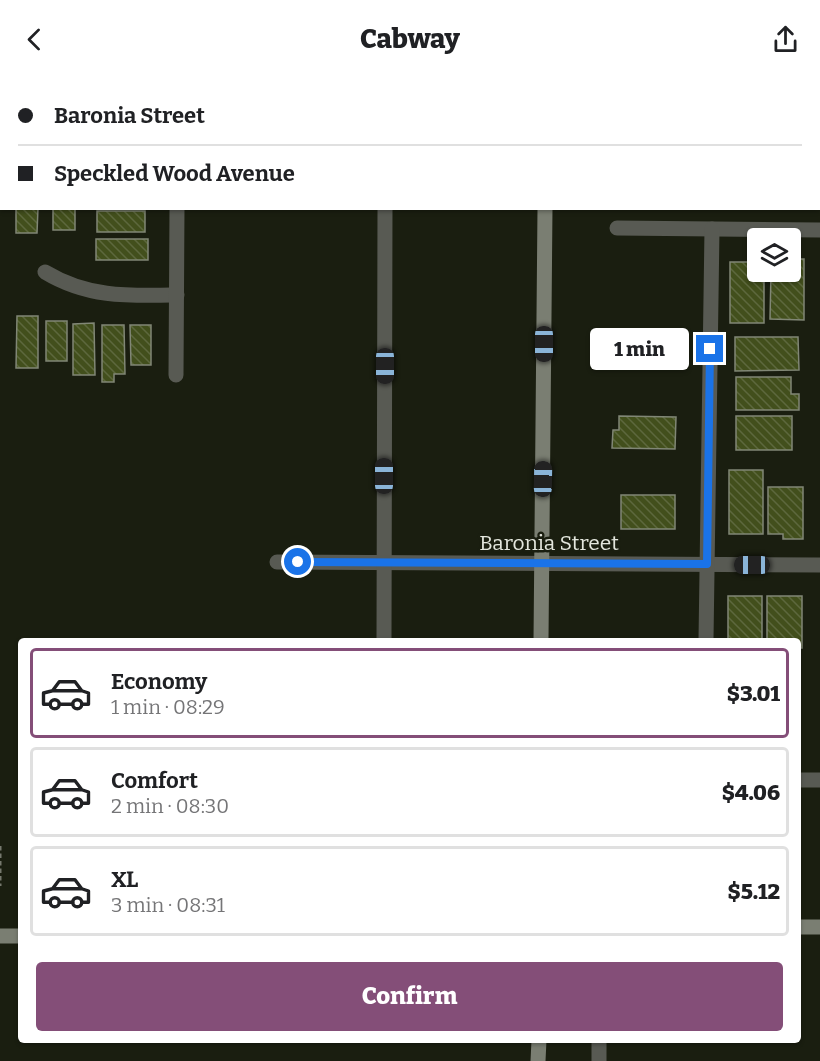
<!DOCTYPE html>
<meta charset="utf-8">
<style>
:root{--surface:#fff;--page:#f2f2f2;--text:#202124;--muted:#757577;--line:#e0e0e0;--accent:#844e78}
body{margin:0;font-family:Bitter,serif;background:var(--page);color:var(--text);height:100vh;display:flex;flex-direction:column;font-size:22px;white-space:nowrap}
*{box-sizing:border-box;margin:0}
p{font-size:20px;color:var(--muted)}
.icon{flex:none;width:33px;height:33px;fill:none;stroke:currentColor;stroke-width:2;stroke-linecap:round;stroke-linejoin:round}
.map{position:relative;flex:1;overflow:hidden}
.panel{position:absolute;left:18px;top:560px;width:783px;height:405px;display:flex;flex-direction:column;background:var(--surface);border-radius:6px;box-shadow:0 2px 4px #0004}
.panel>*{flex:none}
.hud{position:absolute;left:0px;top:0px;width:820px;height:132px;box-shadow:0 2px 4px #0004;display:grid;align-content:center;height:132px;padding:0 18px;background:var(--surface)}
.buttons{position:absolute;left:747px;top:150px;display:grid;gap:12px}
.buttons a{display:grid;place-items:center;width:54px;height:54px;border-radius:6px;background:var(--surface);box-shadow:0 2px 4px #0004;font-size:30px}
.end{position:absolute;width:27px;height:27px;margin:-14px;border:8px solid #1a73e8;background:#fff;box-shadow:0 0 0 3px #fff}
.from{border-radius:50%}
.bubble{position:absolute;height:42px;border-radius:6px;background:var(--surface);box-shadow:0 2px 4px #0004;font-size:20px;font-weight:800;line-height:42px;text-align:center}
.car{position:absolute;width:18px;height:36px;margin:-18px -9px;border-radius:8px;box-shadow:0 0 4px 2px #0007;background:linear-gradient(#222 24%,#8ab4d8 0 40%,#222 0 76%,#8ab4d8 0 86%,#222 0)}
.hud b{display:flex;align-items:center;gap:21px;height:57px;font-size:22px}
.hud b+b{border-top:2px solid var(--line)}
.hud i{width:15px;height:15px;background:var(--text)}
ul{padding:10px 0 0;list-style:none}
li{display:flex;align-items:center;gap:18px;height:90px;margin:0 12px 9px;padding:0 6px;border:3px solid var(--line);border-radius:6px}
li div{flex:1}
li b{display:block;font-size:22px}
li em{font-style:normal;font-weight:800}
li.on{border-color:var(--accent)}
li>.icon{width:54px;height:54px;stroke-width:1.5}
.button{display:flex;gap:12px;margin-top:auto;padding:12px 18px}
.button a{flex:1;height:69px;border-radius:6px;background:var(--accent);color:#fff;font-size:24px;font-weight:800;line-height:69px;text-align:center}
header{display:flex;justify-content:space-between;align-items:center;height:78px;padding:0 18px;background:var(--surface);font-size:27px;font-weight:800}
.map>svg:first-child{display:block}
.building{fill:url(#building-back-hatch);stroke:#818776;stroke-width:1.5}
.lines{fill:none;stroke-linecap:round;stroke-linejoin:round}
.path{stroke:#76796e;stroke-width:3;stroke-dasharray:4.5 3;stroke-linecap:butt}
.street{stroke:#585a53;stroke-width:15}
.secondary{stroke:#7a7e72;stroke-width:15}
.route{stroke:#1a73e8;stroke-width:8}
.labels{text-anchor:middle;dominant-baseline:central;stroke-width:5;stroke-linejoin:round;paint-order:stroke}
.street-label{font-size:21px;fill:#e4e7de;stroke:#1a1e10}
</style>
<header><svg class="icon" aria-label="back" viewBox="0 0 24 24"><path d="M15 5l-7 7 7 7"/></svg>Cabway<svg class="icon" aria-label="share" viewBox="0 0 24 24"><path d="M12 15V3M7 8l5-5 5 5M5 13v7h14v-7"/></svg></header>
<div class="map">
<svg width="820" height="983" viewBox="0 0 820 983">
<defs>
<pattern id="building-back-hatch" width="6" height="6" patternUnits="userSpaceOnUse" patternTransform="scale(1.5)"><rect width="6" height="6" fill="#424f1c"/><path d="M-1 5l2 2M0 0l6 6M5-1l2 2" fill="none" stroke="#5d683d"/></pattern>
</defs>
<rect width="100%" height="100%" fill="#1a1e10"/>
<g class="building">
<path d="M16 130H38L37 155H16Z"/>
<rect x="53" y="130" width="22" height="22"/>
<rect x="97" y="133" width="48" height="21"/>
<rect x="96" y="161" width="52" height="21"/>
<path d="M790 181H804V242L770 241 771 194H790Z"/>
<path d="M730 184H758V194H764V245H730Z"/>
<path d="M17 238H38V290H16Z"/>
<rect x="46" y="243" width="21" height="40"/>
<path d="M94 245 95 297H73V246Z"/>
<path d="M102 247H124L125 296H114V304H102Z"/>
<path d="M130 247H151V287H131Z"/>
<path d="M735 259H798L799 292 735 293Z"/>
<path d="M736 299H791V316H799V332H736Z"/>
<path d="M619 338 676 339 675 371 612 370 613 352H619Z"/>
<rect x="736" y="338" width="56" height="34"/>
<rect x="729" y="392" width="34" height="64"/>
<path d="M768 409H803V461H783V456H768Z"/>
<rect x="621" y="417" width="54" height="34"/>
<rect x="728" y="518" width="34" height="44"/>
<path d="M767 518H802V570H798V562H767Z"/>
</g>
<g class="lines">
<path class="path" d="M0 768V808"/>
<g class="street">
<path d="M178 2V0"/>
<path d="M386 2V0"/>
<path d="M0 22H2"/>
<path d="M617 150 820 152"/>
<path d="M45 194C88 220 129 218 177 217"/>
<path d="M176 297 177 130"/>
<path d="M277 484 820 487"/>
<path d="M384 562 385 130"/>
<path d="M706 562 712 151"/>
<path d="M798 702H820"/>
<path d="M599 962V983"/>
</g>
<g class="secondary">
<path d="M547 2V0"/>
<path d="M541 562 545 130"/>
<path d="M798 849H820"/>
<path d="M0 858H21"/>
<path d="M538 983 539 962"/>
</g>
</g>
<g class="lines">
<path class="route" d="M298 484 707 486 710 271"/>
</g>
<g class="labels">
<g class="street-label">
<text x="549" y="465">Baronia Street</text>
</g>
</g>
</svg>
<div class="buttons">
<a><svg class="icon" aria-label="layers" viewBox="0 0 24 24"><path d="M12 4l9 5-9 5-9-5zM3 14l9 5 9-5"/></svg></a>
</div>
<i class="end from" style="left:298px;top:484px"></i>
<i class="end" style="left:710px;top:271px"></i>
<div class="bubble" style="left:590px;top:250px;width:99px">1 min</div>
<i class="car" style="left:544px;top:266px;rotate:180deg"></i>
<i class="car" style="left:385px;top:288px;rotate:180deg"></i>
<i class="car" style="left:384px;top:398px;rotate:0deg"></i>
<i class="car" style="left:543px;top:401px;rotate:1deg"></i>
<i class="car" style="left:752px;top:487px;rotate:270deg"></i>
<div class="hud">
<b><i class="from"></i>Baronia Street</b>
<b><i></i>Speckled Wood Avenue</b>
</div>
<section class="panel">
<ul>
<li class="on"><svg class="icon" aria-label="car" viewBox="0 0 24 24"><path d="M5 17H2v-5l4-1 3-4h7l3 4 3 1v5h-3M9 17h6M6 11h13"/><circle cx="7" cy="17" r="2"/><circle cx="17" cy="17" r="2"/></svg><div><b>Economy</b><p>1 min · 08:29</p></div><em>$3.01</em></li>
<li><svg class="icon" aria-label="car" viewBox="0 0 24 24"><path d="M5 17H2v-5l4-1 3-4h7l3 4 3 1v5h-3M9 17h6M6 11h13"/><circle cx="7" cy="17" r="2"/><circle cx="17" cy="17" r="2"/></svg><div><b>Comfort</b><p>2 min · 08:30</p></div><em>$4.06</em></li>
<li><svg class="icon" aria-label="car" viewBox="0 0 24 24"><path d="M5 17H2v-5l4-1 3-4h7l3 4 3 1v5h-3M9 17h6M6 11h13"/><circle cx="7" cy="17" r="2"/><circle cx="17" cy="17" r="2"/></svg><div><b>XL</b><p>3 min · 08:31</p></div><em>$5.12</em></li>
</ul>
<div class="button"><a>Confirm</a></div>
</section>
</div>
